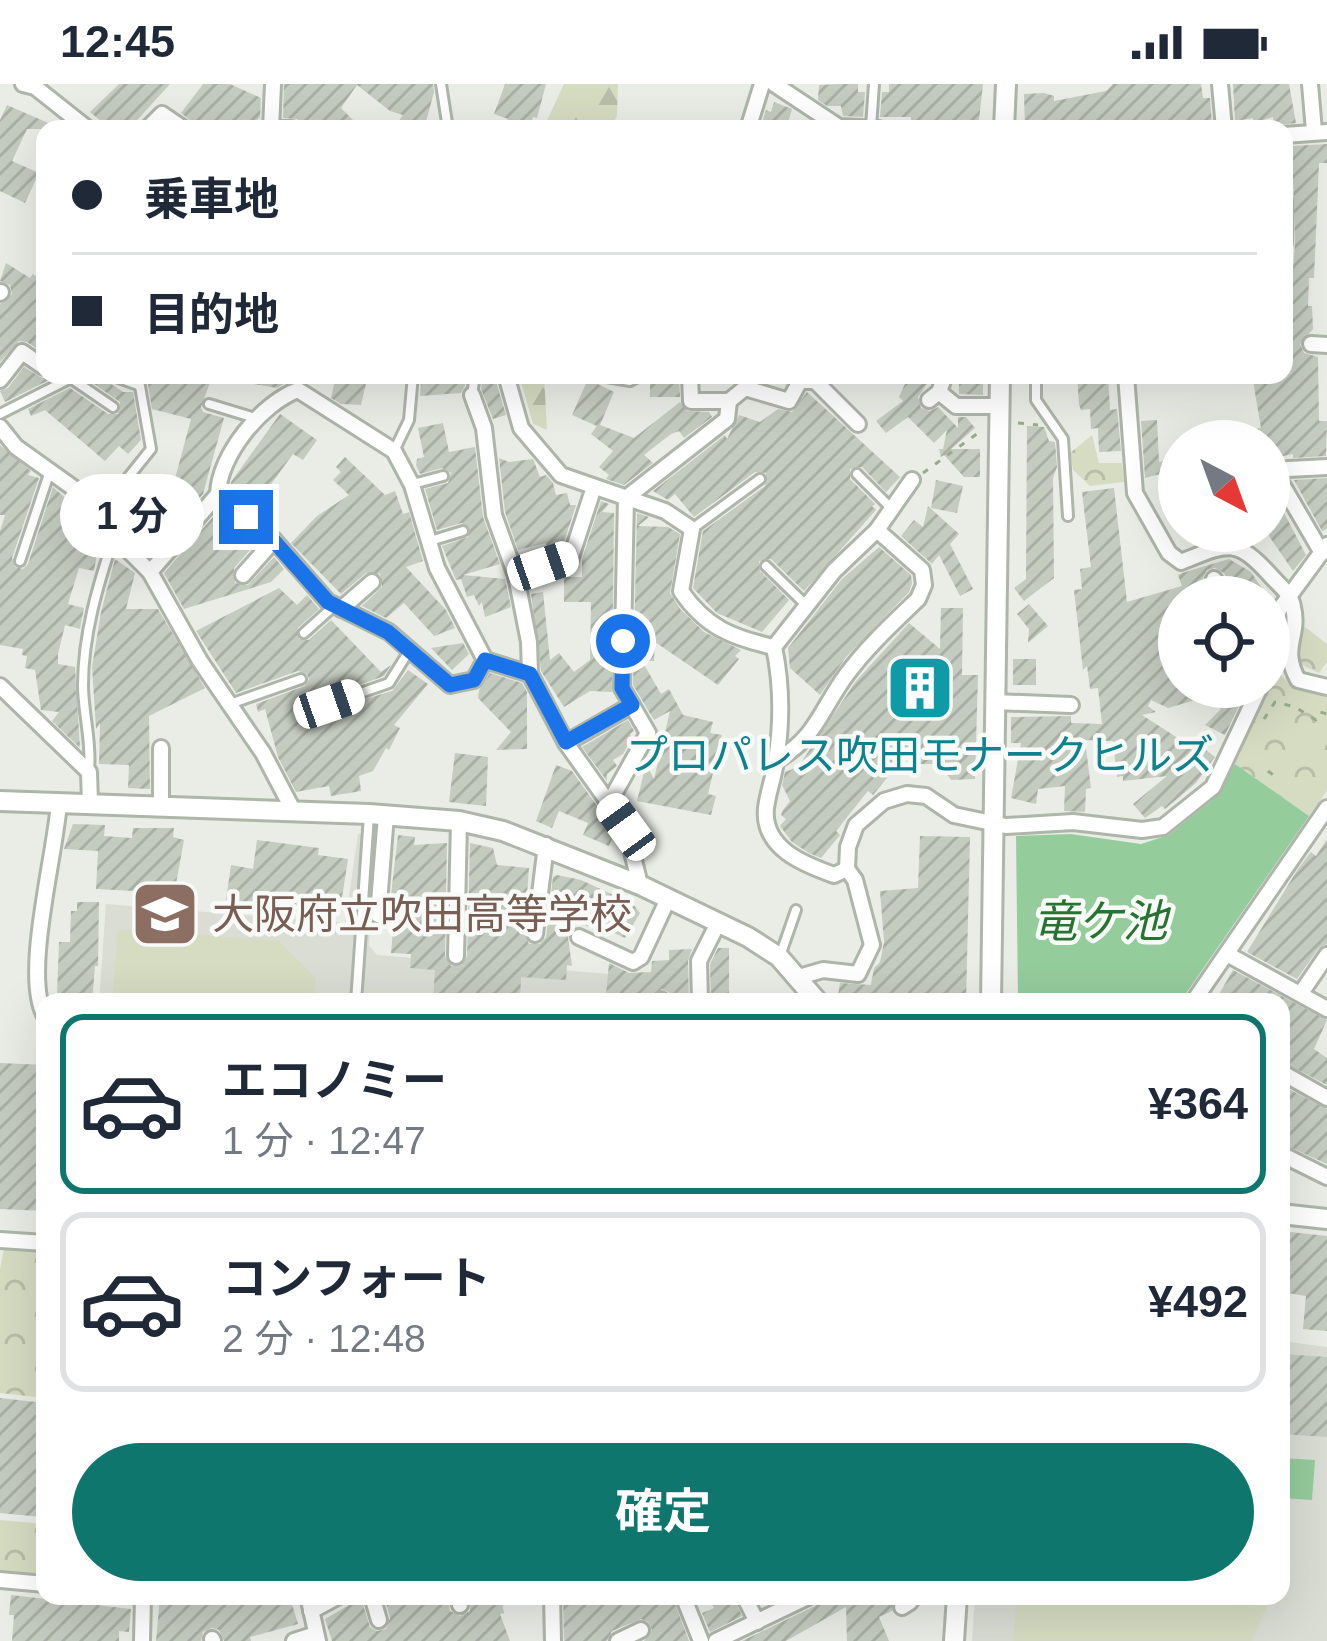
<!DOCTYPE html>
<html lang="ja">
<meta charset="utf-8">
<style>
:root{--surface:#fff;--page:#f6f6f7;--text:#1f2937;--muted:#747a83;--line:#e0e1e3;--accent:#0f766e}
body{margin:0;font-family:Arial,"Noto Sans JP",sans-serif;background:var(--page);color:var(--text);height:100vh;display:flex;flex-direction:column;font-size:45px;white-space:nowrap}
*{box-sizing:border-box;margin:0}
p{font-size:39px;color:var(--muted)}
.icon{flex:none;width:66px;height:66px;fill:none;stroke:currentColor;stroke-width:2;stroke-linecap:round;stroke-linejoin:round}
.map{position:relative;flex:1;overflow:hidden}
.panel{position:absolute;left:36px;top:909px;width:1254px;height:612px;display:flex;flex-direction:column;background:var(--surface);border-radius:24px;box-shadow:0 12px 48px #0002}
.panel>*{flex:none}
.guide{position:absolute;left:36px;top:36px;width:1257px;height:264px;border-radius:24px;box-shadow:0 12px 48px #0002;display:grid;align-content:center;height:264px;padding:0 36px;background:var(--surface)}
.needle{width:78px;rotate:139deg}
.buttons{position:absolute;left:1158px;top:336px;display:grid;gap:24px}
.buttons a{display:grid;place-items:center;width:132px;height:132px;border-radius:50%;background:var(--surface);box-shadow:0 12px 48px #0002;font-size:60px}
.end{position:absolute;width:54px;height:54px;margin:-27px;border:15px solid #1a73e8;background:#fff;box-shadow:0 0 0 6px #fff}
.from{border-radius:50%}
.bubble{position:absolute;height:84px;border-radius:42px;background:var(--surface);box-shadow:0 12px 48px #0002;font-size:39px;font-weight:700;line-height:84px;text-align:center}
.car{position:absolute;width:36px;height:72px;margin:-36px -18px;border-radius:15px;box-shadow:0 0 9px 3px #0007;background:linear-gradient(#fff 24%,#345 0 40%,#fff 0 76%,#345 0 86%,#fff 0)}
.guide b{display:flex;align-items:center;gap:42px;height:114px;font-size:45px}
.guide b+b{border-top:3px solid var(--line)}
.guide i{width:30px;height:30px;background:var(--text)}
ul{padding:21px 0 0;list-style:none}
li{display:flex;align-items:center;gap:36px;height:180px;margin:0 24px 18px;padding:0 12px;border:6px solid var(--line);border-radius:24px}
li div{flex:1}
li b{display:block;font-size:45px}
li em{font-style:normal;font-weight:700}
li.on{border-color:var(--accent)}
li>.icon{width:108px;height:108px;stroke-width:1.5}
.button{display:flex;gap:24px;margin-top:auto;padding:24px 36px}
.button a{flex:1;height:138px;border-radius:72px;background:var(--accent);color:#fff;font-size:48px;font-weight:700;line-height:138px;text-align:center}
.status{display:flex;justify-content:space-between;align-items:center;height:84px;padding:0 60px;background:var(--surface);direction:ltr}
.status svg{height:33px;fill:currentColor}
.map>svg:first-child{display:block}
.built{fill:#d9ddd4}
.forest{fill:url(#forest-firs)}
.park{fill:url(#park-crowns)}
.pitch{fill:#d6dcc2}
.water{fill:#95cc9c}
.building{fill:url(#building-hatch)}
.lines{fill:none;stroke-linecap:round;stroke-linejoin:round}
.service-casing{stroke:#aeb5a9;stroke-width:14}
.minor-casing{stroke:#aeb5a9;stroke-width:20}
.tertiary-casing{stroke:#aeb5a9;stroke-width:24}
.path{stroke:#96ad8a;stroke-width:3;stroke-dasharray:6 9;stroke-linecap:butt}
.service{stroke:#fff;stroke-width:8}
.minor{stroke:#fff;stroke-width:14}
.tertiary{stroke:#fff;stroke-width:18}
.route{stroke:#1a73e8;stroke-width:15}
.labels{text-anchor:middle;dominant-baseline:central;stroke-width:9;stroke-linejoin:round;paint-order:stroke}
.culture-label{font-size:42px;fill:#0d838f;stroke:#f8faf7}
.education-label{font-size:42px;fill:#785e54;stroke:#f8faf7;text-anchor:start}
.water-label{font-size:45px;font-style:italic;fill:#277432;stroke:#f8faf7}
</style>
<div class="status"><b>12:45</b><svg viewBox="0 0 49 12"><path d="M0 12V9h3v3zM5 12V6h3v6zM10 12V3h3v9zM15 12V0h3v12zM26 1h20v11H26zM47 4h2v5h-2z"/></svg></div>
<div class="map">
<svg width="1327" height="1557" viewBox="0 0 1327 1557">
<defs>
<pattern id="forest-firs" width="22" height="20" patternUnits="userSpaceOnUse" patternTransform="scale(3)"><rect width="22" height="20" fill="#d6dcc2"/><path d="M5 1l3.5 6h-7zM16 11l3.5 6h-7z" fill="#b8bea7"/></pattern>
<pattern id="park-crowns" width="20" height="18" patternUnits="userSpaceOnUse" patternTransform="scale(3)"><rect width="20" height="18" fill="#d6dcc2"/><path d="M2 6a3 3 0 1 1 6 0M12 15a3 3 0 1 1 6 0" fill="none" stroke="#b8bea7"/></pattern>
<pattern id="building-hatch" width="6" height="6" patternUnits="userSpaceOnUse" patternTransform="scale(3)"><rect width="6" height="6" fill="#c4cbbf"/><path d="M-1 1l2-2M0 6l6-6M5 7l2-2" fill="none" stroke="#a9afa4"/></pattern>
</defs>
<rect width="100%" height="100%" fill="#eaede6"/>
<g class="built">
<path d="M358 750 379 751 369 861 377 871 610 890 608 918H99L106 820 345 839Z"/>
<path d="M1281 1257 1327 1263V1557H972L975 1512H1281Z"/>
</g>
<g class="forest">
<path d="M564 0H618L617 32 610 45H543Z"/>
<path d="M519 291H544L547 346 533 340Z"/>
</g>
<g class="park">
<path d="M1092 351 1099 379H1122L1124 398 1090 402 1073 386 1070 369Z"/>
<path d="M1301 540 1327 560V578L1319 589 1300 580Z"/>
<path d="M1276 585 1293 604 1327 612V707L1309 732 1235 680Z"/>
<path d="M4 1164 45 1169V1314L0 1309V1185Z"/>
<path d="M0 1436 45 1440V1491L0 1487Z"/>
</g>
<g class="pitch">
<path d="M118 845 279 857 316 894 314 918H112Z"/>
<path d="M1017 1512H1271L1252 1557H1013Z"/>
</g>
<g class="water">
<path d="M1235 680 1309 732 1180 918H1018L1016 752 1071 750 1141 760 1169 751 1215 714Z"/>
<path d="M1281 1374 1315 1376 1312 1416 1281 1414Z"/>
</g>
<g class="building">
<path d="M119 0H170L129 45H110L90 28Z"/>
<path d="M203 0H230L261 14 260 33 248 45H201L181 29Z"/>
<path d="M284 0H433L434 8 424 45H393L403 31 390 27 357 1 341 24 355 38 348 45H304L297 35 283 34Z"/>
<path d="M505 0H546L537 34 533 33 529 45H504L508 35 494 30Z"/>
<path d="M839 0H858V8H865L863 33 843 32 841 22H827L818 16 819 1Z"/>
<path d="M889 0H983L978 45 911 38V33H880L882 8H889Z"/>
<path d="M1113 0H1201L1203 14H1210L1212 41 1179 42V36L1122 45H1025L1024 10 1044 9 1054 12V17L1106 7Z"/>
<path d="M1233 0H1289L1296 39 1274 42 1273 33 1254 39 1253 34 1235 37Z"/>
<path d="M774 18 792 25 786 45H760L766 26 771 28Z"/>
<path d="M7 21 62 45H27L12 77 39 89 25 119 0 107V36Z"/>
<path d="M1327 60V79H1319L1314 194H1309L1308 222H1312L1313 245 1300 260 1304 269 1318 273 1319 337H1327L1326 372 1293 374V370L1269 375V357H1230L1229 350 1261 344 1252 291H1284V197L1287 186H1293L1295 159 1292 62Z"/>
<path d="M6 179 30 194 33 190 45 198V270L27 258 19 257 0 278V220L12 210 10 201 0 197Z"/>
<path d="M24 283 42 294 59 291 5 318 0 307 8 304Z"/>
<path d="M90 291H98L123 308H133L141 356 128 370 119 362 105 377 45 326 31 332 28 325 70 304 108 330H118L120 318 87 295Z"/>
<path d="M151 291H191L211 296 201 323 203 328 224 334 203 410 192 423 172 406 191 335 152 325 148 301Z"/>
<path d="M230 291H298L277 304 230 296Z"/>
<path d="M336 291H368L361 321 341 320 331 314Z"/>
<path d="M431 291H467L465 302 461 309 420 312 421 296 431 295Z"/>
<path d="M483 291H494L506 331 493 335 481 305Z"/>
<path d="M909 291H933L918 313 921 324 930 327 938 323 958 344V333H966L975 344 951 365H980V393H964L944 371 941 373 939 365H943L947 346 934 359 908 333 886 349 876 337 903 317 899 313Z"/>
<path d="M959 291H983V311L959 310Z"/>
<path d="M1077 291H1108L1110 326 1117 325 1121 367 1099 368 1098 344 1091 345 1090 325 1081 326 1079 321Z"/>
<path d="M650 292H679L680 313H650Z"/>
<path d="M588 295 614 308 600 341 634 354 680 318 687 327 709 328 712 333 684 354 679 347 671 350 644 371 653 379 624 401 606 395 609 391 599 383 613 367 591 350 597 342 572 331Z"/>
<path d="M807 308 900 393 886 408 862 383 850 385V395L875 420 872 422 876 426 804 507 771 475 759 477 760 487 789 516 762 548 717 529 693 504 703 447 765 402 766 389 755 388 694 433 675 410 668 416 653 407 725 351 727 355 739 331 760 338 778 325 792 328Z"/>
<path d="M280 330 317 356 303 376 293 370 266 407 270 410 257 427 230 405 231 398Z"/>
<path d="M1157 336 1159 378 1179 372V444H1174L1160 390 1145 394 1141 337Z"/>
<path d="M443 339 449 368 475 363 483 433 500 480 463 491 505 495 511 523 485 533 482 518 479 522 474 511 467 513 461 495 456 496 442 462 468 453 470 444 462 439 437 446 425 405 448 399 451 389 442 384 420 390 416 381 417 375 424 373 418 344Z"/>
<path d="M1027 342 1044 343 1049 357 1055 358 1057 383 1053 394 1054 494 1024 517 1014 504 1026 495Z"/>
<path d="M0 361 31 387 28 391 39 394 12 474 15 483 23 485 28 480 53 403 80 427 73 448 100 453 94 487 79 484 68 520 84 524 80 545 65 541 58 570V580L75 583 80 664 52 637 59 628 41 626 35 586 25 584 27 572 22 571 23 565 0 561V447L5 431H0Z"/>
<path d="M345 373 385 411 395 407 403 430 409 428 423 477 406 483 446 526 455 544 434 552 404 519 386 534 362 522 382 503 380 490 366 489 341 510 291 459 317 432 349 411 333 396 341 388 336 383Z"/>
<path d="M499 374 509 378 533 375 540 393 546 391 553 399 556 411 567 409 570 421H576L562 464 548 467 546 459 518 466 505 428Z"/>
<path d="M1327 394V445L1322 447 1294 396Z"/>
<path d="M936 396 963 402 957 429 931 424Z"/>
<path d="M1269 400 1306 471 1293 487 1269 452Z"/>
<path d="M133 401 175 443 149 472 143 465 152 454 151 448 129 428 118 440 110 429Z"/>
<path d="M1114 404 1127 518 1182 502 1178 491 1182 489 1229 475 1251 488 1268 513H1247L1244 507 1236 512 1224 489 1215 484 1207 486 1203 494 1209 509 1202 513H1179V603H1226L1235 611 1248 603 1225 651 1205 641 1221 625 1199 615 1168 624 1151 616 1148 622 1156 628 1142 631 1187 660 1192 655 1215 673 1196 699 1165 725 1162 722 1145 734 1133 720 1167 692 1123 697V692L1117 693 1113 657 1085 656 1091 704 1086 705 1085 728 1064 727 1065 702 1038 705 1036 720 1011 714 1021 659H1011V633L1071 632V639L1102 640 1098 604 1090 605 1087 582 1083 586 1074 506 1082 505 1080 485 1091 483 1082 408Z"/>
<path d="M601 417 609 420 602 428 614 429 612 608 590 607 564 623 541 587 531 510 543 508 550 576 559 569 574 588 590 576 591 518H564V493H582V475Z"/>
<path d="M928 422 959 450 950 460 973 505 960 512 939 471 932 480 901 452 914 436 923 443Z"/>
<path d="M219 426 258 457 234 484 235 499 248 501 274 473 284 485 271 498 184 525 164 489Z"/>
<path d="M637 429 649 433 638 442 668 443 680 450 670 509 681 526 704 548 741 566 735 572 739 575 718 601 655 558 654 577H642L661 610 669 605 683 631 713 638 710 649 722 651 708 710 716 712 711 731 637 717 646 680 654 695 670 627 654 636 633 601Z"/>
<path d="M879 463 911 491 912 499 909 508 846 573 820 611 790 584 788 564 842 495Z"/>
<path d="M115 475 135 489 126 525H158L205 604 149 632 150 705 128 704 129 681 99 680 100 639 96 645 92 583 101 528Z"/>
<path d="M279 504 297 521 307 511 319 525 298 544 299 555 309 556 331 536 381 588 391 581 384 592 324 614 321 620 325 627 392 607 408 586 428 600 394 641 400 644 389 666 386 664 373 687 359 692 361 707 331 712 329 702 296 708 278 673 265 625 258 628 256 620 305 602 309 595 307 590 298 587 236 609 196 547Z"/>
<path d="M1029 520 1048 542 1028 559 1029 545 1017 530Z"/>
<path d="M941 524H963L962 591H978L975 695 951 696 940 680H921L910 666 873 711 868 707 836 747 840 751 821 774 809 769 792 758 780 742 786 735 781 731 783 726 790 717 782 701 785 688 798 683 856 597 909 539 940 565Z"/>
<path d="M463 559 469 570 452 586 431 564Z"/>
<rect x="1013" y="575" width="23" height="26"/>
<path d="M490 589 522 599 527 608V665L496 666 511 648 478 614 479 606Z"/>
<path d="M628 636 634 647 630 650 632 654 623 670 613 676 617 682 607 690V697L582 663Z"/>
<path d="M455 669 488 673 486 722 449 718Z"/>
<path d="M556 681 572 687 615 747 609 762 583 751 588 739 559 727 552 744 536 737Z"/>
<path d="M73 740 105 741 104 752 132 754 133 744H174L173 753 184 756 176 800 185 801 183 817 134 811V807L96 805 98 767 64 765Z"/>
<path d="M398 751 415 753 414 761 447 759 445 872 451 882 462 881 467 872 470 759 493 764 497 781 529 784 524 850 529 860H540L546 853 553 793 557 791 581 796 633 820 640 829 625 854 606 845 604 850 574 836 568 853 572 882 567 881 566 896 521 893 520 918H433L435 886 410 884 411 870 391 869 396 812H391L392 802Z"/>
<path d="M920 752 970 753 966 918H842L838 911 840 899 871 901 874 884 880 878 884 858 880 807 918 804Z"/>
<path d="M1327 755V860L1318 865 1297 895 1247 868 1298 785 1311 768 1316 772Z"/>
<path d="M257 756 319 764 318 771 348 775 341 820 311 816 309 830 226 816 231 781 253 785Z"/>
<path d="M77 818H99L98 882H95L92 918H65L66 911H57L59 858H70L71 827H77Z"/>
<path d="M718 864H729V918H711L710 880Z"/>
<path d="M692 865 688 877 689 918H672L670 909 662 905 650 913 606 911 609 879 629 889 651 888 652 877 669 876V866Z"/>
<path d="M1233 886 1327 936 1314 965 1327 974V1001L1281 977V918H1228L1218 912Z"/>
<path d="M0 979 45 981V1127L0 1125Z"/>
<path d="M1281 1001 1327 1025V1080L1281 1059Z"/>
<path d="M1281 1147 1327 1152V1247L1303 1245 1306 1212 1281 1208Z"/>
<path d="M1281 1270 1327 1273V1353L1281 1350Z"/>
<path d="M0 1314 45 1319 42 1433 0 1429Z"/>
<path d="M11 1511 131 1525 129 1548 119 1547V1557H12L14 1531H9Z"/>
<path d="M160 1512H281L282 1520 291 1517 298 1540 250 1553 251 1557H224L219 1546 212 1544 203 1548 201 1557H156Z"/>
<path d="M384 1512H448L450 1527 460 1532 470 1527V1512H501L504 1529 500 1530 510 1557H332L325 1535 361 1514 370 1543 377 1547 386 1545 390 1534Z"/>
<path d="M563 1512H672L689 1557H644L652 1546 648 1538 641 1535 612 1547 607 1557H564Z"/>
<path d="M708 1512H733L742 1532 710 1548 702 1529 714 1524Z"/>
<path d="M823 1512H897L892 1527 879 1533 889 1557H847L846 1523 786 1557H742L815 1522Z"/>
</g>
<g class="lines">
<defs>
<g id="service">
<path d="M441 0 448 45"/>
<path d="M871 43 874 0"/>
<path d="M110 291 138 301"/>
<path d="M595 291 630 297 641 291"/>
<path d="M1036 291V316L1063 355 1068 432"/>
<path d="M72 295 113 323"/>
<path d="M472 311 475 291"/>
<path d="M209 320 255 334"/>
<path d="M0 330 77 291"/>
<path d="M394 367 409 336 413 291"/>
<path d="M857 390 891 424"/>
<path d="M413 400 443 392"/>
<path d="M98 431 151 365 138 291"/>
<path d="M692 445 760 395"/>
<path d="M430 457 463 447"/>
<path d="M20 477 49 390"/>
<path d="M766 482 805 520"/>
<path d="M304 549 334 522"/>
<path d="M230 620 301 595"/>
<path d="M329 620 389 599 409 567"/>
<path d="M89 686C92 658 83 629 83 601 83 551 98 500 114 453"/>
<path d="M780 872 796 826"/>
<path d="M356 918 369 731"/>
</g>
<g id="minor">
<path d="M23 0 35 3 88 45"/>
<path d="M774 0 839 43 879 45"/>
<path d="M1220 0 1224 45"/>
<path d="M1310 0 1314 47"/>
<path d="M147 45 162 30 184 45"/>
<path d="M267 45H292"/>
<path d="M271 45 273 0"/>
<path d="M748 45 762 0"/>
<path d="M1284 51 1327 48"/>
<path d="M1284 116V159"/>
<path d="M0 209 1 208"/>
<path d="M1311 260 1327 261"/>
<path d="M506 291 521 344 561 391 665 427 692 445 681 507C705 543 733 554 774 563"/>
<path d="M690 291 691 317H729L745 304 789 317 800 297H815L858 340"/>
<path d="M1126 291 1135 409 1169 469 1181 478C1228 459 1236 453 1271 492 1280 502 1291 510 1293 523 1300 553 1280 563 1298 596L1327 603"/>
<path d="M0 296 22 268 44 283"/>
<path d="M939 308 956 322H999"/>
<path d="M472 311 484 344 494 431 516 492 529 558 530 590 566 659 626 743 640 801"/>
<path d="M929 316 939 308 944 294"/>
<path d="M0 343 16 363 79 408 114 452 150 488 200 577 263 669 293 726"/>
<path d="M1273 385 1322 469"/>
<path d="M1269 386 1327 383"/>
<path d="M150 488 218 410"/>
<path d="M243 491 274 456"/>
<path d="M516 492 571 473 594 403"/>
<path d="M1214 495 1225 513"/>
<path d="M341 525 372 498"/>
<path d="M1269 569 1279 526 1327 461"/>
<path d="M485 576 474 596 450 601 389 548 328 518 274 456 218 410C219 371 262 319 298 306L394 367 412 401 437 484 485 576 530 590"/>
<path d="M0 602 89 688 90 719"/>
<path d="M995 618 1071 621"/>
<path d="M566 659 632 621"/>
<path d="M777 676C817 653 821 625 847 590 867 563 893 539 918 515L924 501 922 486 877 446"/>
<path d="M609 719 648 649 622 604 626 414 727 335 729 317"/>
<path d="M161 721V664"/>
<path d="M847 785 834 791C803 780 762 764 766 724 768 708 774 693 776 677 782 639 782 601 774 563L834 487 877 446 912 396"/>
<path d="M378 831 386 731"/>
<path d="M535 850 546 761"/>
<path d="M579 853 633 878 641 873 668 815"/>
<path d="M1227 870 1327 925"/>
<path d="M456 872 459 737"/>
<path d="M799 893 823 886 858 890 872 861 855 796 847 785 848 763 856 741 884 717 907 710 926 712 954 731 1006 742 1073 738 1142 746 1163 743 1213 703 1260 603"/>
<path d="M1301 909 1327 871"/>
<path d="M661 918V916"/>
<path d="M700 918 699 877 718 839"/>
<path d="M1193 918 1327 724"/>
<path d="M45 932C22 891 56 769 59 718"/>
<path d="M1281 988 1327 1014"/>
<path d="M1281 1070 1327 1093"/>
<path d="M0 1156 45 1159"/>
<path d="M0 1496 45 1500"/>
<path d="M308 1512 318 1557"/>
<path d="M372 1512 379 1536"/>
<path d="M459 1512 460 1521"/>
<path d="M552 1512 553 1557"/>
<path d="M683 1512 701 1557"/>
<path d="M744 1512 757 1538"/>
<path d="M902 1523 910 1518 908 1512"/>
<path d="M311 1527 339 1512"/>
<path d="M212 1555 213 1557"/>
<path d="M142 1557 143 1512"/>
<path d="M294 1557 316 1550"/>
<path d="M618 1557 641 1546"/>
<path d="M716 1557 810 1512"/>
</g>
<g id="tertiary">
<path d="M1004 45 1006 0"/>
<path d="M0 717 369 730 459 737 503 747 640 801 748 853 779 873 818 918"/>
<path d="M991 918 1000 291"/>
<path d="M1281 1130 1327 1135"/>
<path d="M954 1557 957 1512"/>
</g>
</defs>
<use href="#service" class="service-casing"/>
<use href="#minor" class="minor-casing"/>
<use href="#tertiary" class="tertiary-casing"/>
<g class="path">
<path d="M1018 339 1038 341"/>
<path d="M923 389 978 349"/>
<path d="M1264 635 1275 618 1295 623 1316 636 1320 628 1327 630"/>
<path d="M1268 687 1277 694"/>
</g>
<use href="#service" class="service"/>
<use href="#minor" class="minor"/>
<use href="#tertiary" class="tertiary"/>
</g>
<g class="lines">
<path class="route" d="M246 433 274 457 328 518 388 548 450 601 474 596 485 576 530 590 566 658 632 621 622 604 623 557"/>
</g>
<defs>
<symbol id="building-square" viewBox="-11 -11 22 22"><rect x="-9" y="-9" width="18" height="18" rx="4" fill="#0f9aa8" stroke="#f8faf7"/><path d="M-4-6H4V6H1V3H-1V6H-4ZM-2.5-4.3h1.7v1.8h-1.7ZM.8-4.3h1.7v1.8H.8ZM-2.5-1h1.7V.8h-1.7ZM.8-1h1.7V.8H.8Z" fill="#fff"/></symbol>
<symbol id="school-square" viewBox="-11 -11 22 22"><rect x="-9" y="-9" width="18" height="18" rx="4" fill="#8d6e63" stroke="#f8faf7"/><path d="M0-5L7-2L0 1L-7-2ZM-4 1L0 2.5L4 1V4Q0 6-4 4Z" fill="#fff"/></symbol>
</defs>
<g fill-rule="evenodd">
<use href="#building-square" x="882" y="566" width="76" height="76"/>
<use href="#school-square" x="127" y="792" width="76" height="76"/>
</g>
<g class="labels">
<g class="culture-label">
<text x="920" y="671">プロパレス吹田モナークヒルズ</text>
</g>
<g class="education-label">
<text x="212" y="830">大阪府立吹田高等学校</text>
</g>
<g class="water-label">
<text x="1100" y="837">竜ケ池</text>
</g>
</g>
</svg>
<div class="buttons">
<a><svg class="needle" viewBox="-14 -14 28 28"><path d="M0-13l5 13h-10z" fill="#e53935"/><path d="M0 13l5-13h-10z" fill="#747a83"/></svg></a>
<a><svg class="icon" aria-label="locate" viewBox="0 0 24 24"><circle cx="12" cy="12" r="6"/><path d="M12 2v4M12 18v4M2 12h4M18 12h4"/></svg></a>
</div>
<i class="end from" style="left:623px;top:557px"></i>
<i class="end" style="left:246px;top:433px"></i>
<div class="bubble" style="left:60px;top:390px;width:144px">1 分</div>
<i class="car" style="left:543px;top:482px;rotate:71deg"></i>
<i class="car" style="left:329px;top:620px;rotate:71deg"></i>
<i class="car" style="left:626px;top:743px;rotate:324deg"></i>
<div class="guide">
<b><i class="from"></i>乗車地</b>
<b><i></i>目的地</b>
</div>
<section class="panel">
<ul>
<li class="on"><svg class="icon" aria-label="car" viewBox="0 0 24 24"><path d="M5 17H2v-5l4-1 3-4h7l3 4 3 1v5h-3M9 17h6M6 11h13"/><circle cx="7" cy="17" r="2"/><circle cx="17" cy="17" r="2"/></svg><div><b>エコノミー</b><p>1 分 · 12:47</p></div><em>¥364</em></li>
<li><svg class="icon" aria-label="car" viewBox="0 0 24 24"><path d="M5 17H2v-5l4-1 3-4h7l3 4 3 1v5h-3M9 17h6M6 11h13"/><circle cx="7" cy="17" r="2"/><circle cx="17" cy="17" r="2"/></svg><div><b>コンフォート</b><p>2 分 · 12:48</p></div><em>¥492</em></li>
</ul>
<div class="button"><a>確定</a></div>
</section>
</div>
